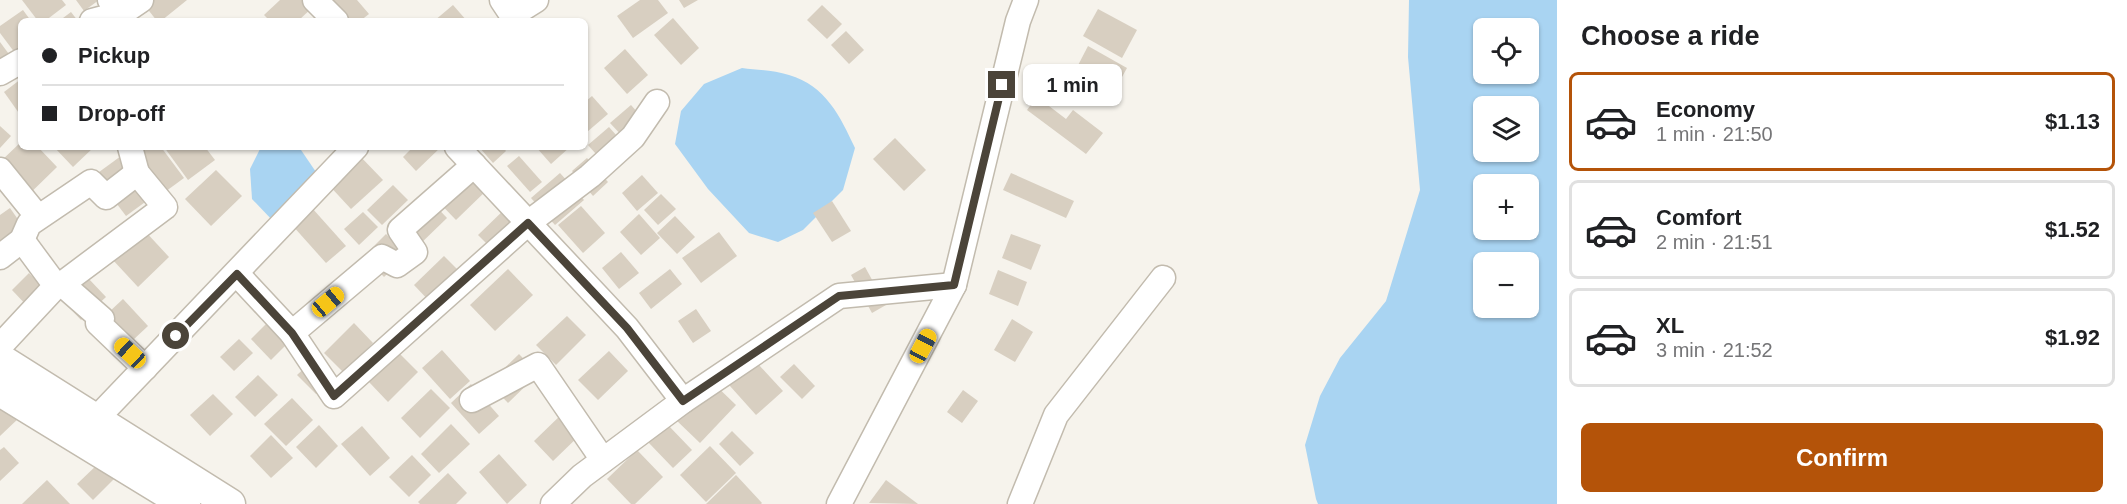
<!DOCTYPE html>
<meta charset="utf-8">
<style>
:root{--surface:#fff;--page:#f2f2f2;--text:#202124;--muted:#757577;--line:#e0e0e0;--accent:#b45309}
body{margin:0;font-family:Helvetica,sans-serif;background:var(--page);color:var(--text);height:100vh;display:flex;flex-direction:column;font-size:22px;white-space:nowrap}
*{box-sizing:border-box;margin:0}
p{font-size:20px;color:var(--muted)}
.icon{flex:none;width:33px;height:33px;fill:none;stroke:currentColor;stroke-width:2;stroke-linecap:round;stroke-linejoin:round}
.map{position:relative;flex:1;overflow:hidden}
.sheet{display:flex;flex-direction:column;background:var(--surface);width:570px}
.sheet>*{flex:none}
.guide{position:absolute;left:18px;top:18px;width:570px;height:132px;border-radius:9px;box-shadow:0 2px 4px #0004;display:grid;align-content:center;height:132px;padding:0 24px;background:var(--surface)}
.controls{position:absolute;left:1473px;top:18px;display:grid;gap:12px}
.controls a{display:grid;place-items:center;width:66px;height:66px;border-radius:9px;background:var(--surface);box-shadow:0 2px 4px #0004;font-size:30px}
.end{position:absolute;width:27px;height:27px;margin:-14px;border:8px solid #4b4439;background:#fff;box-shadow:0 0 0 3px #fff}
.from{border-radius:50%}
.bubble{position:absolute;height:42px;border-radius:9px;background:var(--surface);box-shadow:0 2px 4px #0004;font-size:20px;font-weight:700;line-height:42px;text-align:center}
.car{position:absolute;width:18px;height:36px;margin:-18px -9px;border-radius:8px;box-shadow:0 0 4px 2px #0007;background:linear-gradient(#f5c518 24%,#345 0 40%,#f5c518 0 76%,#345 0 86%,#f5c518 0)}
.guide b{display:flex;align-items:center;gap:21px;height:57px;font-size:22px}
.guide b+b{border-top:2px solid var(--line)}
.guide i{width:15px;height:15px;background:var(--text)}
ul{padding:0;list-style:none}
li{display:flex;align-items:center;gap:18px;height:99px;margin:0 12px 9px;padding:0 12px;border:3px solid var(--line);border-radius:9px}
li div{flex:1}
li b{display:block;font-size:22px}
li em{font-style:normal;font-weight:700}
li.active{border-color:var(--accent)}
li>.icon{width:54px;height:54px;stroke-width:1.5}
h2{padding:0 24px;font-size:27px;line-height:72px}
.cta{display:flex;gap:12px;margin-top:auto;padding:12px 24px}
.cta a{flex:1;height:69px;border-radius:9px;background:var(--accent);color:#fff;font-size:24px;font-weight:700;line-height:69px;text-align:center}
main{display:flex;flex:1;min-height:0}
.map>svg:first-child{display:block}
.water{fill:#a9d4f2;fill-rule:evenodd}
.building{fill:#d8cfc1}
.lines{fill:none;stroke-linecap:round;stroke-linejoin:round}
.minor-casing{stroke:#c2bbae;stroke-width:27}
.tertiary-casing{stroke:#c2bbae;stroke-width:33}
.minor{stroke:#fff;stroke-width:24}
.tertiary{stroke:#fff;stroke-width:30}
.route{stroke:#4b4439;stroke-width:8}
</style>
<main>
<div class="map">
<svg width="1557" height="504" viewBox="0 0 1557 504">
<rect width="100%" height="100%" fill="#f6f3ec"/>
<g class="water">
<path d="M1409 0H1557V504H1318L1316 499 1305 445 1320 396 1340 358 1386 301 1420 190 1408 57ZM1484 28H1528V74H1484ZM1528 106V152H1484V106ZM1484 184H1528V230H1484ZM1484 262H1528V308H1484Z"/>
<path d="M742 68C757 70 774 70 789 75 826 86 840 116 855 148L843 190 803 230 778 242 749 233 708 189 675 144 681 111 704 84Z"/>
<path d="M261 147H299L318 175 274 222 252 199 250 169Z"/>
</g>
<g class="building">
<path d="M22 0H62L66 5 45 21H38Z"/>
<path d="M76 0H99L84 11Z"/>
<path d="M144 0H187L161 21H157L142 2Z"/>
<path d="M280 0H308L314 6 298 21H270L264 15Z"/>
<path d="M331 0H357L369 14 360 21H350Z"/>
<path d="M640 0H658L668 13 633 38 617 16Z"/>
<path d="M679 0H698L684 8Z"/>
<path d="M453 5 467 21H434Z"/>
<path d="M822 5 842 24 827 39 807 20Z"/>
<path d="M1098 9 1137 30 1122 58 1083 36Z"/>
<path d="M23 10 31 21H21V61L0 33V26Z"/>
<path d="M71 12 78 21H59Z"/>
<path d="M673 18 699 48 681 65 654 35Z"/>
<path d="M846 31 864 50 849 64 831 45Z"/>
<path d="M0 42 20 69 0 85Z"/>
<path d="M1088 46 1127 68 1112 95 1074 73Z"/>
<path d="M625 49 648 75 627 94 604 68Z"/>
<path d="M1042 74 1062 89 1049 106 1066 119 1073 110 1103 133 1086 154 1027 110 1033 102 1025 96Z"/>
<path d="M21 79V116L4 92Z"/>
<path d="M592 96 608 114 587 132 585 129V102Z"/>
<path d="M631 105 646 122 626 140 610 123Z"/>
<path d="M0 126 11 136 0 148Z"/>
<path d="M609 127 624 144 603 162 588 145Z"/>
<path d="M895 138 926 170 904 191 873 159Z"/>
<path d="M21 142V147H38L57 167 19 204 0 162Z"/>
<path d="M54 147H94L73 167Z"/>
<path d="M138 147H161L184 178 158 197Z"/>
<path d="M164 147H205L215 160 188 180Z"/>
<path d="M413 147H441L416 171 403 157Z"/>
<path d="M479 147H503L506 151 493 163Z"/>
<path d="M536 147H570L551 164Z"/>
<path d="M357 153 383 180 351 209 326 182Z"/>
<path d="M121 156 152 197 126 216 95 175Z"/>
<path d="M519 156 542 182 530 192 507 166Z"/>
<path d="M587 158 608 182 593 196 572 171Z"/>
<path d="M463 159 490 187 456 220 429 192Z"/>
<path d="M216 170 242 196 211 226 185 199Z"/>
<path d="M560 173 584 200 555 225 531 198Z"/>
<path d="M1011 173 1074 201 1066 218 1003 190Z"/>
<path d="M642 175 658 193 637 211 622 193Z"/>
<path d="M393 185 408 200 382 225 367 210Z"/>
<path d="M661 194 676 209 658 225 644 210Z"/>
<path d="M428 198 447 218 417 247 398 227Z"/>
<path d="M832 201 851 231 832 242 813 213Z"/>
<path d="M508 206 527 225 497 254 478 235Z"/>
<path d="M581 206 605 233 583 253 558 225Z"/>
<path d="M10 208 31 238 0 260V215Z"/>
<path d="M312 208 346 246 326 263 292 225Z"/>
<path d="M363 212 378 227 359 245 344 229Z"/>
<path d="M639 214 660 238 641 255 620 232Z"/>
<path d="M675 216 695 237 677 254 657 233Z"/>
<path d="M144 230 169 257 138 287 112 259Z"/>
<path d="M719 232 737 256 701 283 682 258Z"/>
<path d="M386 234 407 255 384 277 364 256Z"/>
<path d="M1011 234 1041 245 1031 270 1002 258Z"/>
<path d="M621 252 639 273 619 289 602 268Z"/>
<path d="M444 256 464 276 433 305 414 285Z"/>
<path d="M865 267 886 305 872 313 851 275Z"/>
<path d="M508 269 533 295 495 331 470 305Z"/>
<path d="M670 269 682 284 651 309 639 293Z"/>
<path d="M998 270 1027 282 1018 306 989 294Z"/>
<path d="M29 273 47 292 30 309 12 290Z"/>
<path d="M88 278 106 297 81 320 64 302Z"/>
<path d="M123 299 148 326 117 355 92 328Z"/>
<path d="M696 309 711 331 693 343 678 321Z"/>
<path d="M567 316 586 335 556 365 536 345Z"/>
<path d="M273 317 293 338 271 360 251 339Z"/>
<path d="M1012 319 1033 332 1015 362 994 350Z"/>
<path d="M354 323 373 343 343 372 324 353Z"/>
<path d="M239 339 253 353 234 371 220 357Z"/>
<path d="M442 350 470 381 450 399 422 368Z"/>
<path d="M609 351 628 371 598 400 578 380Z"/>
<path d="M747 352 783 391 756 415 721 376Z"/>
<path d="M399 353 418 372 388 402 369 382Z"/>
<path d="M519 354 538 374 508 403 489 383Z"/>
<path d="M310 363 329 382 316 394 297 375Z"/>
<path d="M794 364 815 386 802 399 780 377Z"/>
<path d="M258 375 278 395 255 417 235 397Z"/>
<path d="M710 380 736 405 700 443 674 418Z"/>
<path d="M471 384 499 416 479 434 451 403Z"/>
<path d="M431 389 450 408 420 438 401 418Z"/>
<path d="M963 390 978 401 962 423 947 412Z"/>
<path d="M213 394 233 414 210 436 190 415Z"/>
<path d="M292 398 313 420 286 446 264 424Z"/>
<path d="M0 406 20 417 0 436Z"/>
<path d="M564 412 583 432 553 461 534 441Z"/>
<path d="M451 424 470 444 439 473 421 454Z"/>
<path d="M667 424 692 450 673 468 648 442Z"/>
<path d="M319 425 338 446 316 468 296 447Z"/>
<path d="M362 426 390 458 370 476 341 444Z"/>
<path d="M732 431 754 453 740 466 719 444Z"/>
<path d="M271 435 293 458 271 478 250 456Z"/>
<path d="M710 446 736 473 706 502 680 475Z"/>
<path d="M4 447 19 463 0 481V450Z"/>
<path d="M637 450 663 477 635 504H631L607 479Z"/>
<path d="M499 454 527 485 507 504 479 472Z"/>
<path d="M412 455 431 475 409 497 389 477Z"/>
<path d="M99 463 114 479 93 500 77 484Z"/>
<path d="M448 473 467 493 456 504H420L418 502Z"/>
<path d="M736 475 762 503 761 504H706Z"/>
<path d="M47 480 70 504H22Z"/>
<path d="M886 480 918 504 869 503Z"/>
</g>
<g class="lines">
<defs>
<g id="minor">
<path d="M315 0 336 21"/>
<path d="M502 0 512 15 536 0"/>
<path d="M122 13 141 0"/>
<path d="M92 21 122 13 110 0"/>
<path d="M0 73 21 61"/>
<path d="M130 147 137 173"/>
<path d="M457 147 627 328 683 401"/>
<path d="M474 165 400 230 415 252 397 265 382 257 292 333 334 396 528 223 590 176 633 137 657 102"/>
<path d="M0 170 38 217"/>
<path d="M22 240 56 286"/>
<path d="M0 257 22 240 29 224 91 182 106 197 137 173 165 207 62 284"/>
<path d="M237 274 292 333"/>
<path d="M0 346 56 286 62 284 102 319 98 323 145 368"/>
<path d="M472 400 538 365 603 460"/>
<path d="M96 419 356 147"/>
<path d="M553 504 582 476 683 401 839 296 954 285"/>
<path d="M839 504 954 285 1018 21 1026 0"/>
<path d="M1020 504 1056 415 1163 278"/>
</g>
<g id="tertiary">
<path d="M0 359 230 504"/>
<path d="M0 391 185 504"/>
</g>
</defs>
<use href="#minor" class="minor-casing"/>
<use href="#tertiary" class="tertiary-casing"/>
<use href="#minor" class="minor"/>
<use href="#tertiary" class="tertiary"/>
</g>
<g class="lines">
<path class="route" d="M176 336 237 274 292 333 334 396 528 223 627 328 683 401 839 296 954 285 1002 85"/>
</g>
</svg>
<div class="controls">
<a><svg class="icon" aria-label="locate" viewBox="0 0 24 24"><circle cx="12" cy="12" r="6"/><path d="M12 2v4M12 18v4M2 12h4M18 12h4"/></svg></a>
<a><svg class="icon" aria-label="layers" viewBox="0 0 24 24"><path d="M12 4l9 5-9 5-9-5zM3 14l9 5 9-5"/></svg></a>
<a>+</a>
<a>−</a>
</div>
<i class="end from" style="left:176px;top:336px"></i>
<i class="end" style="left:1002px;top:85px"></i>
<div class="bubble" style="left:1023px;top:64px;width:99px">1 min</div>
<i class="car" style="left:328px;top:302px;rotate:50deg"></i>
<i class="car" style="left:923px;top:346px;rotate:28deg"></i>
<i class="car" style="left:130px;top:353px;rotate:313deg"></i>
<div class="guide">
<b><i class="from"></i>Pickup</b>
<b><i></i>Drop-off</b>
</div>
</div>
<section class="sheet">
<h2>Choose a ride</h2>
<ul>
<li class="active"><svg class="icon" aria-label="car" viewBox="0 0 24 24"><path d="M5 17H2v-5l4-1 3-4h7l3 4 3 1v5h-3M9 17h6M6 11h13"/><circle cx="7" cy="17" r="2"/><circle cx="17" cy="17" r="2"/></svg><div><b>Economy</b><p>1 min · 21:50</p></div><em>$1.13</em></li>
<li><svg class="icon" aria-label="car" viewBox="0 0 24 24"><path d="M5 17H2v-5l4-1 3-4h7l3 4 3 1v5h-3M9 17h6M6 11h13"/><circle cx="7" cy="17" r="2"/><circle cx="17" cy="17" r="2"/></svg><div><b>Comfort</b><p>2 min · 21:51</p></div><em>$1.52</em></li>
<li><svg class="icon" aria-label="car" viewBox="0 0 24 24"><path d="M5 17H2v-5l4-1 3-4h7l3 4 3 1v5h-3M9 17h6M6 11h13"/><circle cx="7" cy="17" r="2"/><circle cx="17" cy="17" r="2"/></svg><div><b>XL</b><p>3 min · 21:52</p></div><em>$1.92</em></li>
</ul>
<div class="cta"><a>Confirm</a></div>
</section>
</main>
